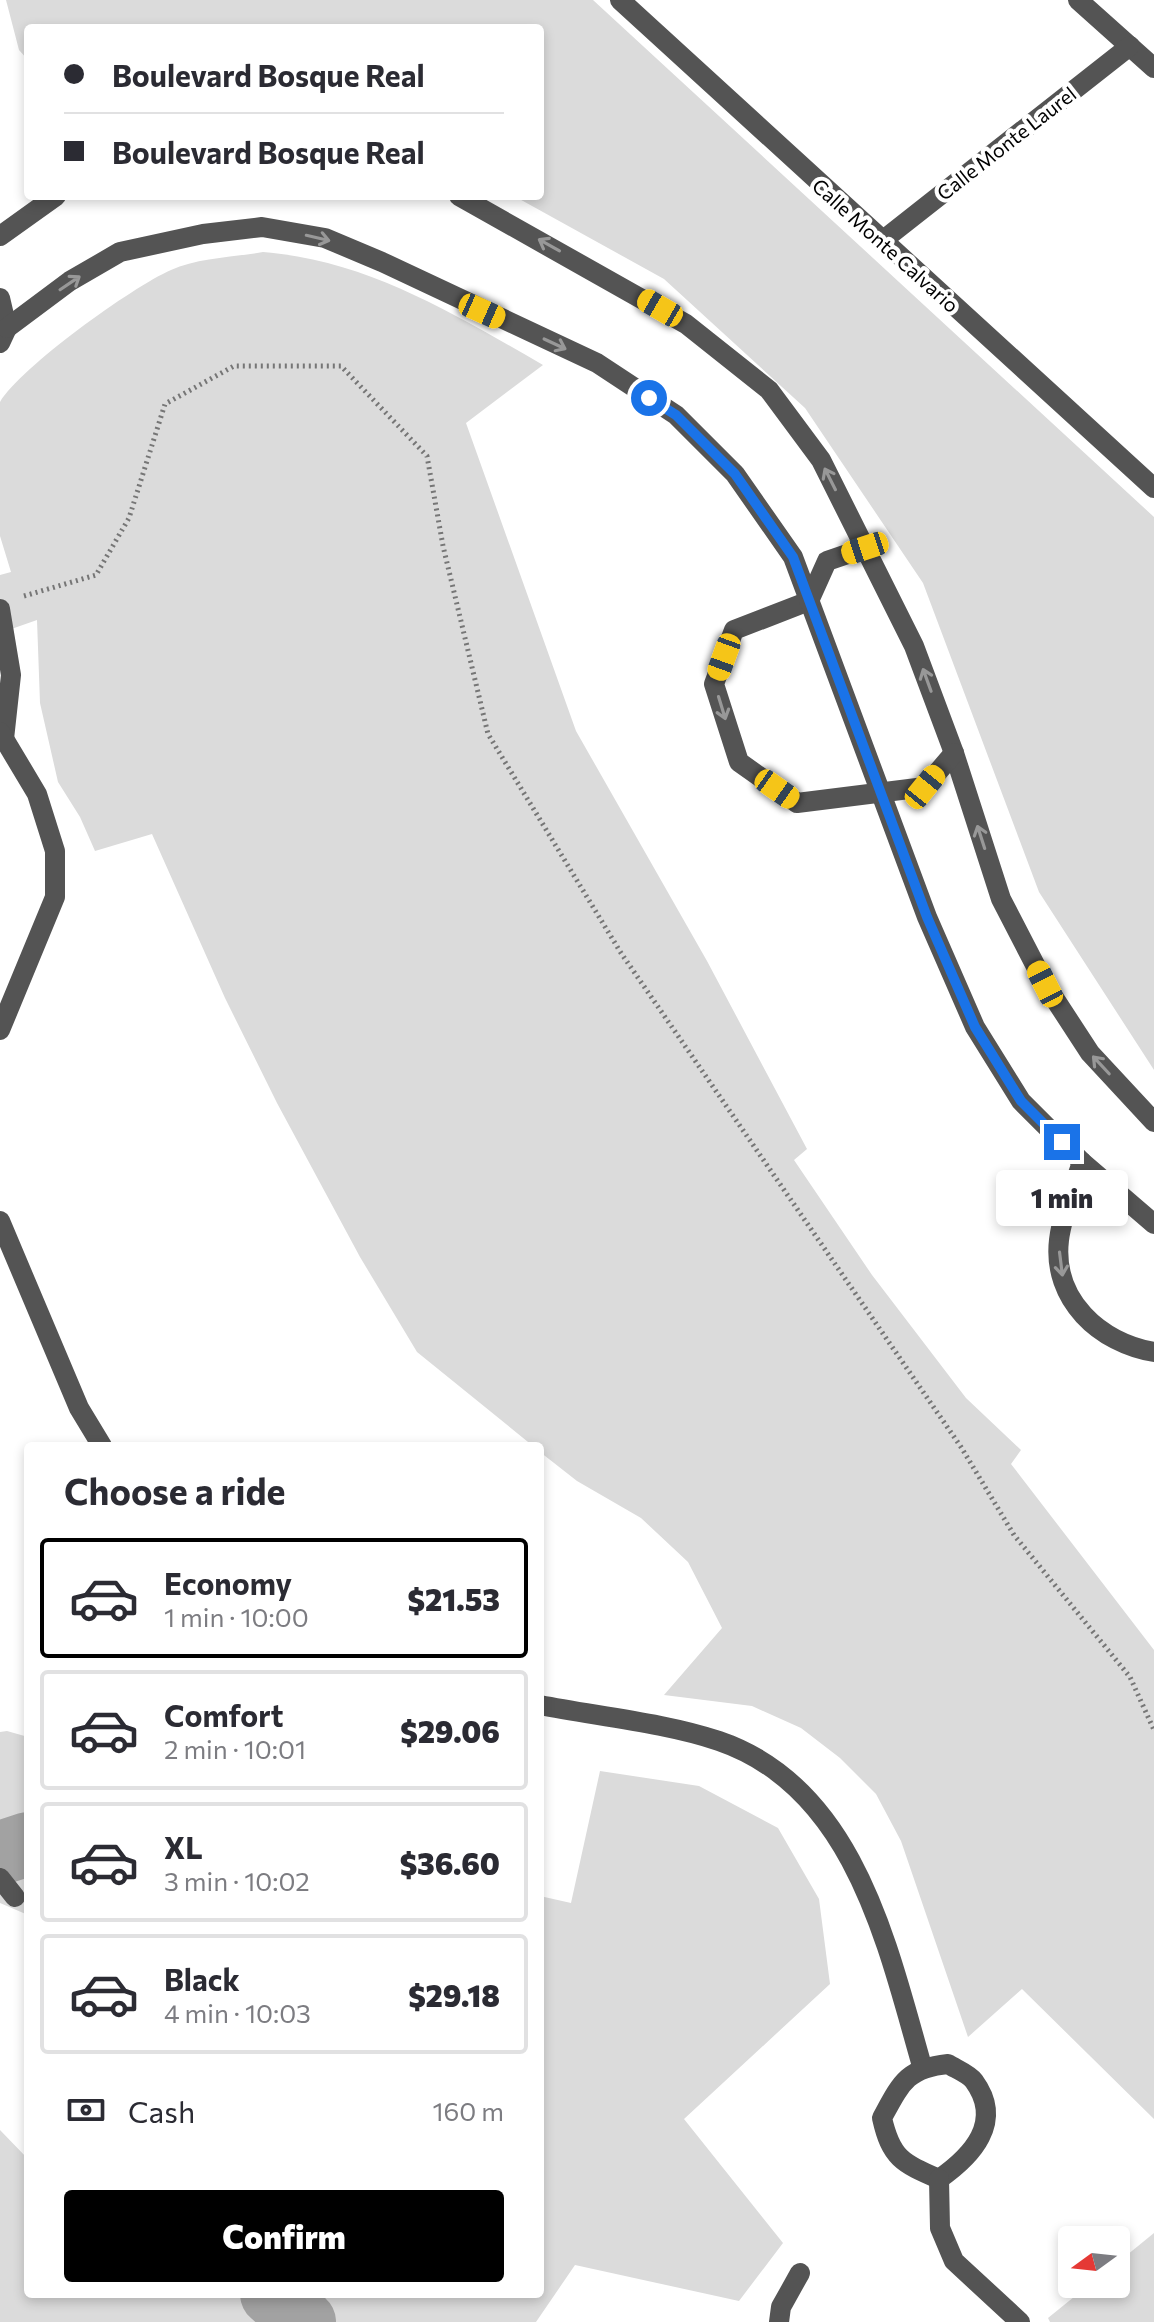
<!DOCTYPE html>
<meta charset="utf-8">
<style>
:root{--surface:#fff;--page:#f2f2f3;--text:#2b2b33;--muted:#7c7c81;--line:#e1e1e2;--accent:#000}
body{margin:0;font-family:Commissioner,sans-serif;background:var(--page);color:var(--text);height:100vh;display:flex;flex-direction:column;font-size:30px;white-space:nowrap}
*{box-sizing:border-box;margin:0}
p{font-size:26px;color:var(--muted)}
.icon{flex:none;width:44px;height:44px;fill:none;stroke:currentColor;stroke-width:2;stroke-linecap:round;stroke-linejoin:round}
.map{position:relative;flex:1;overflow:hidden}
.sheet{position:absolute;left:24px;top:1442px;width:520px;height:856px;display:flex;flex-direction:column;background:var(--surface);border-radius:8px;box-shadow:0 4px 12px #0003}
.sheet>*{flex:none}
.guide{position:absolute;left:24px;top:24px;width:520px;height:176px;border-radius:8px;box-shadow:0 4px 12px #0003;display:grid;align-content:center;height:176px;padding:0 40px;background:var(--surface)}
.needle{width:52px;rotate:255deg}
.buttons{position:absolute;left:1058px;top:2226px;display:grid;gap:16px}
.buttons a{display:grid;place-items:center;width:72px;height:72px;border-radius:8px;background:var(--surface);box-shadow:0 4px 12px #0003;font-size:40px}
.end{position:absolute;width:36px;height:36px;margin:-18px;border:10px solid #1a73e8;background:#fff;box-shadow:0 0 0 4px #fff}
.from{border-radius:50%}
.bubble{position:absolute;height:56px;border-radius:8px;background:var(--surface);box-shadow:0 4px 12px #0003;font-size:26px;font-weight:800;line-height:56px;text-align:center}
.car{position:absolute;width:24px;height:48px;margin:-24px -12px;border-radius:10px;box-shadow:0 0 6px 2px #0007;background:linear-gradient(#f5c518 24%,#345 0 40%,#f5c518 0 76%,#345 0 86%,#f5c518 0)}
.guide b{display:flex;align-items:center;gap:28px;height:76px;font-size:30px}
.guide b+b{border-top:2px solid var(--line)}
.guide i{width:20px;height:20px;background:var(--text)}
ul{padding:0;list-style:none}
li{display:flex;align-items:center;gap:24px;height:120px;margin:0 16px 12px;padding:0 24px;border:4px solid var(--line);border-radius:8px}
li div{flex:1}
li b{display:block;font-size:30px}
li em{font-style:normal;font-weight:800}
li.on{border-color:var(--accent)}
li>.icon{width:72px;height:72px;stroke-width:1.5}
h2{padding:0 40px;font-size:36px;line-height:96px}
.pay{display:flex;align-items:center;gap:20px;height:88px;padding:0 40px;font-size:30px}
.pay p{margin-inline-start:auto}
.action{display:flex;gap:16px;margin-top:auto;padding:16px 40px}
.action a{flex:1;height:92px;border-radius:8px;background:var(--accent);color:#fff;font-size:32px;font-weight:800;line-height:92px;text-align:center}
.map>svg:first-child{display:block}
.green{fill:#dbdbdb}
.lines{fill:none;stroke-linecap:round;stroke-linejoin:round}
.river{stroke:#a2a2a2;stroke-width:64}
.path{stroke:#767676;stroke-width:5;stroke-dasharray:2 4;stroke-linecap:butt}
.minor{stroke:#545454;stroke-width:20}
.oneway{stroke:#989898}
.route{stroke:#1a73e8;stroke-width:10}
.labels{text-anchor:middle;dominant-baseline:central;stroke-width:8;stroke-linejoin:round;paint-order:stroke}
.street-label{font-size:20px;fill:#000;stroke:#fff}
</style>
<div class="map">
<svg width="1154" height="2322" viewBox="0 0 1154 2322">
<rect width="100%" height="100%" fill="#fff"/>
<g class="green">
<path d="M6 0H593L1154 517V1070L1039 892 923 583 805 408 664 279 514 196H540V28H28V60L19 50Z"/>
<path d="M263 252C367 260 454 314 543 365L466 423 576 731 707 961 807 1149 794 1160 872 1275 966 1398 1021 1450 1011 1464 1154 1650V2119L1022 1989 968 2037 901 1841 876 1794 840 1758 801 1728 752 1706 664 1695 722 1628 688 1562 641 1518 577 1481 540 1452V1446H533L417 1352 360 1257 277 1103 225 998 152 834 95 851 80 817 58 782 40 703 37 620 0 633V575L11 572 0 536V402C21 367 132 287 171 270 197 258 235 257 263 252Z"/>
<path d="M7 1731 28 1737V1915L0 1903V1732Z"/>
<path d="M600 1771 699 1786 778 1828 819 1899 830 1984 684 2119 783 2243 739 2301 575 2265 536 2322H0V2130L28 2159V2294H540V1896L571 1903Z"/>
<path d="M1154 2233V2322H1050L1048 2318 1090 2284H1116V2264Z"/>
</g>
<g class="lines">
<g class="river">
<path d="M0 1853 28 1844"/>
<path d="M272 2294 304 2322"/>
</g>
<path class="path" d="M24 596 96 575 129 518 165 404 234 366H341L427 456 443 546 488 734 621 953 961 1447 1014 1535 1130 1677 1154 1730"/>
<g class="minor">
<path d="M620 0 1154 488"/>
<path d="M1078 0 1154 68"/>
<path d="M459 196 686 324 769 390 821 460 914 646 954 753 1001 899 1045 984 1090 1053 1154 1122"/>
<path d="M0 236 56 196"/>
<path d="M882 241 1130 46"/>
<path d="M0 298 7 328 0 343"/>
<path d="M7 328 70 281 120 252 203 234 262 227 325 238 382 262 597 363 676 415 735 474 793 557 927 917 975 1027 1021 1101 1082 1162 1154 1224"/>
<path d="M809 601 734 630 714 684 739 762 797 803 925 787 954 753"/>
<path d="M809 601 827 561 865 548"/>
<path d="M0 609 11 675 4 739"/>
<path d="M0 732 37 794 55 851V897L0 1030"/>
<path d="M1082 1162C1074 1187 1062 1214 1059 1240 1052 1300 1100 1343 1154 1352"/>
<path d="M0 1221 79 1408 102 1446"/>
<path d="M540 1705C596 1716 666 1723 719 1741 854 1787 887 1944 922 2066"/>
<path d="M0 1878 15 1897"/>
<path d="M948 2064C956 2069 969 2074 974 2081 1004 2122 972 2156 939 2179 902 2163 891 2158 882 2118 901 2083 907 2068 948 2064Z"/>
<path d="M939 2179 940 2228 954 2261 1020 2322"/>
<path d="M779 2322 781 2307 800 2273"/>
</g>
</g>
<defs><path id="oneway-shaft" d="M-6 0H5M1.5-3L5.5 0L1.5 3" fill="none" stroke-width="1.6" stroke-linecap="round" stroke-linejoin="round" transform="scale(2)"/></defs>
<g class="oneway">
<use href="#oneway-shaft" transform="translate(318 238) rotate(13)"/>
<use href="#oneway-shaft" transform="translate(549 245) rotate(-151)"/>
<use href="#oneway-shaft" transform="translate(70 283) rotate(-34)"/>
<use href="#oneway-shaft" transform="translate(555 344) rotate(25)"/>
<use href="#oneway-shaft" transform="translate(830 479) rotate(-117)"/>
<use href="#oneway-shaft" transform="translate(927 680) rotate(-110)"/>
<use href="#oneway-shaft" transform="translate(722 708) rotate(73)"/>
<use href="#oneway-shaft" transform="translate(981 837) rotate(-108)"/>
<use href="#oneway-shaft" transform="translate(1101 1065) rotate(-133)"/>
<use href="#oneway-shaft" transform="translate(1061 1264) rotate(83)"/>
</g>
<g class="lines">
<path class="route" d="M649 398 676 415 735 474 793 557 927 917 975 1027 1021 1101 1062 1142"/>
</g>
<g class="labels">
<g class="street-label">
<text transform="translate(1006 143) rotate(-38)">Calle Monte Laurel</text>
<text transform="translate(886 245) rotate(42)">Calle Monte Calvario</text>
</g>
</g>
</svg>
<div class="buttons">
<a><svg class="needle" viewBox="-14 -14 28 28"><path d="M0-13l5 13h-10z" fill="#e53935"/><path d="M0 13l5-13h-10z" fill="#7c7c81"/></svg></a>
</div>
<i class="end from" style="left:649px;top:398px"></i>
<i class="end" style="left:1062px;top:1142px"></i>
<div class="bubble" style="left:996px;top:1170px;width:132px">1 min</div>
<i class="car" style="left:660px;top:308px;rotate:300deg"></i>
<i class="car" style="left:482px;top:311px;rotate:114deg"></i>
<i class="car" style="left:865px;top:548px;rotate:252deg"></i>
<i class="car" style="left:724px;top:657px;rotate:200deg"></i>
<i class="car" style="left:925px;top:787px;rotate:39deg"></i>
<i class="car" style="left:777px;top:789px;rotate:125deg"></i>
<i class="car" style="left:1045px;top:984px;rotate:333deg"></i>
<div class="guide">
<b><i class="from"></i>Boulevard Bosque Real</b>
<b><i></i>Boulevard Bosque Real</b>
</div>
<section class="sheet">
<h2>Choose a ride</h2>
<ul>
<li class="on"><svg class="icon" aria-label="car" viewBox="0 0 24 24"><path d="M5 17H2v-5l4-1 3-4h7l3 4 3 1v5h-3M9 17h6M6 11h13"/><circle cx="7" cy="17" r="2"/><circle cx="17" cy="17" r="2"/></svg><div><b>Economy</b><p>1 min · 10:00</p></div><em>$21.53</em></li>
<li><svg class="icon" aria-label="car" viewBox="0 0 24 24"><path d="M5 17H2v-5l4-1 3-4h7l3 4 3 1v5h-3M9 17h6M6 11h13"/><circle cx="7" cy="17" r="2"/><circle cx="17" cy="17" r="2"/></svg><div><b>Comfort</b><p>2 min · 10:01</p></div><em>$29.06</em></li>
<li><svg class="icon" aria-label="car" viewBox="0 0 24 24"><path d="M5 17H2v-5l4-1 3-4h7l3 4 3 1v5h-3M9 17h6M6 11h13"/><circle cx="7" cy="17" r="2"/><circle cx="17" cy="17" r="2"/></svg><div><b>XL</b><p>3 min · 10:02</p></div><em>$36.60</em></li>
<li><svg class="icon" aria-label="car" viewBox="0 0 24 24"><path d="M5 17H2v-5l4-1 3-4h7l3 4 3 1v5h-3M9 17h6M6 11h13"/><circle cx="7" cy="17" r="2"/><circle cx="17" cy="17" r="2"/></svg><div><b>Black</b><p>4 min · 10:03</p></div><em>$29.18</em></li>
</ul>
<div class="pay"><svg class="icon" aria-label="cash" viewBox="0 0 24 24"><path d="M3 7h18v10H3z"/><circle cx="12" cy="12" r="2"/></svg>Cash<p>160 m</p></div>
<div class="action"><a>Confirm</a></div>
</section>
</div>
